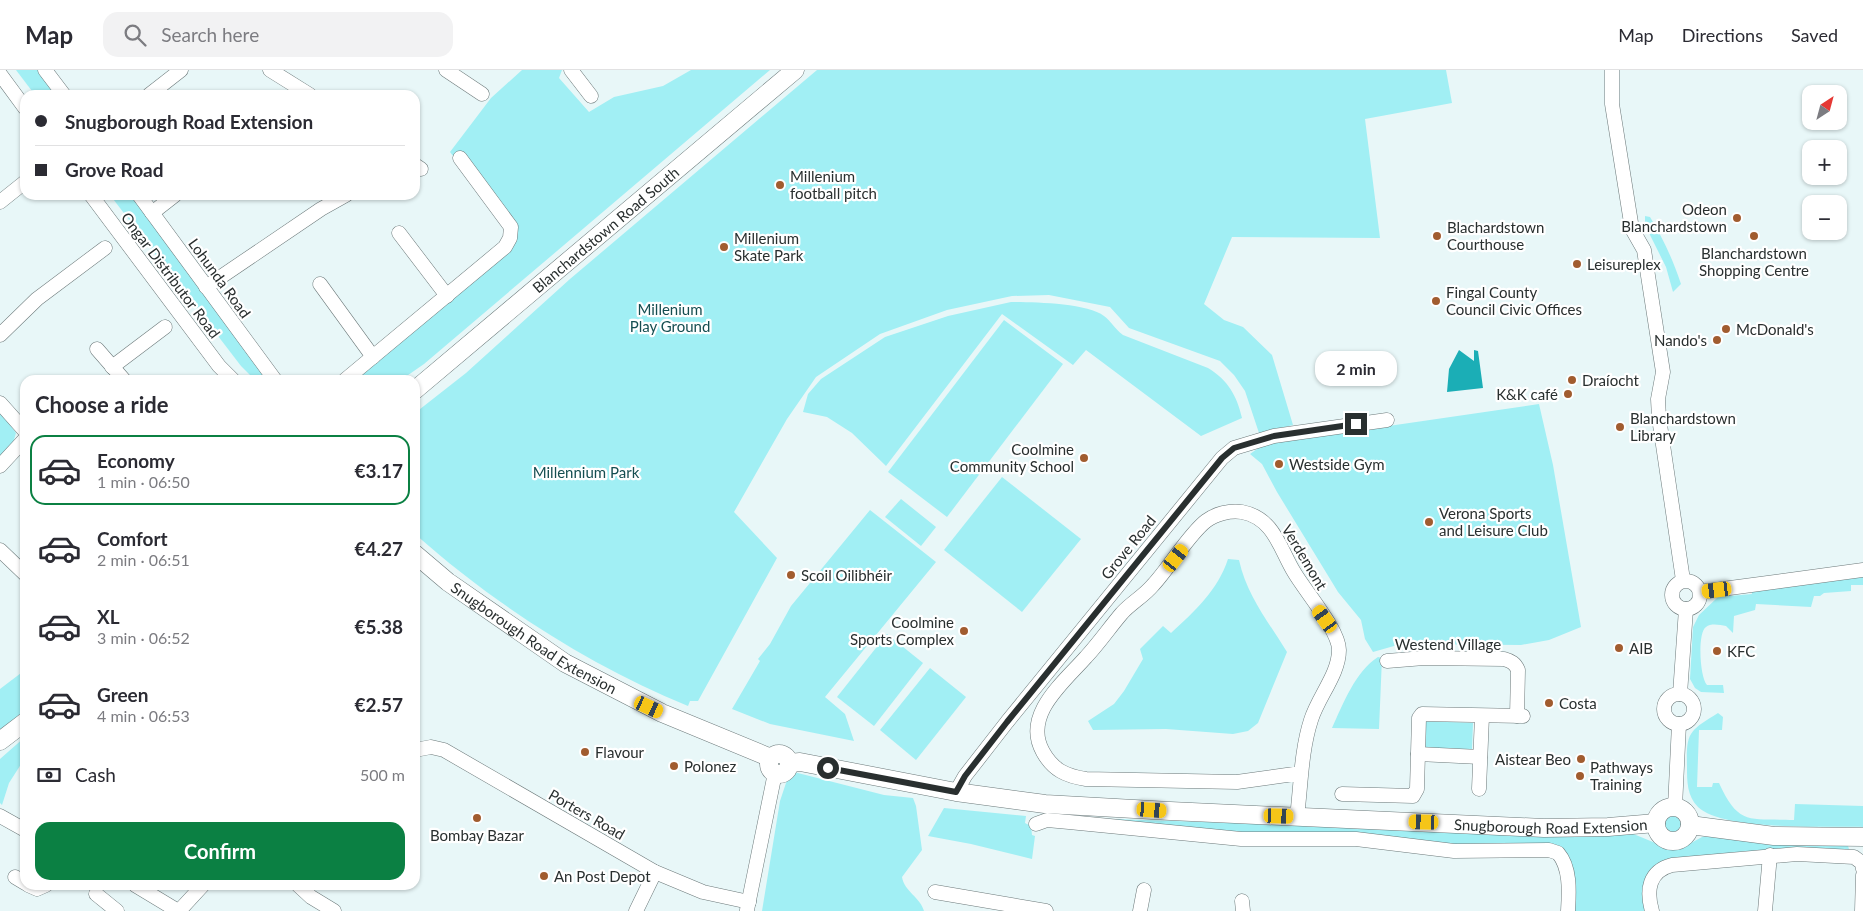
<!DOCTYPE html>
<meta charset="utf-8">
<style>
:root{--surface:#fff;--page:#f2f2f3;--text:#2b2b33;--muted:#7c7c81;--line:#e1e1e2;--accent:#0b8043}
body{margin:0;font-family:Lato,sans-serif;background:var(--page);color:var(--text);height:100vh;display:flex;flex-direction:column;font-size:19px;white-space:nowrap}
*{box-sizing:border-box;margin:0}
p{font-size:16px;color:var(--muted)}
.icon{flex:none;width:28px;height:28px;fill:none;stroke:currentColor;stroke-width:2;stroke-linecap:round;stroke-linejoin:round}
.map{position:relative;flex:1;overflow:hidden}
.sheet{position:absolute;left:20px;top:305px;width:400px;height:515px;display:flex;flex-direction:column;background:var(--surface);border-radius:15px;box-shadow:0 1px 4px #0004}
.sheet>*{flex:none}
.top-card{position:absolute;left:20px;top:20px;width:400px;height:110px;border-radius:15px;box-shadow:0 1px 4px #0004;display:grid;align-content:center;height:110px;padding:0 15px;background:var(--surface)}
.needle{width:32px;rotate:36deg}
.fabs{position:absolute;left:1802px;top:15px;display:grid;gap:10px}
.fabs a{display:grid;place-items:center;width:45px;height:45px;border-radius:10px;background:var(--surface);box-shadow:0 1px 4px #0004;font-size:25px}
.end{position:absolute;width:22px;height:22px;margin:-11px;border:6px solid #292f2f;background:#fff;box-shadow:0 0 0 2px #fff}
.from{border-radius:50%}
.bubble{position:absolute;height:35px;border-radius:15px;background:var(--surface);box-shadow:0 1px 4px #0004;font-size:16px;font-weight:700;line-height:35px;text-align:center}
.car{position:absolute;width:15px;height:30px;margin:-15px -8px;border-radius:6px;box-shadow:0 0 4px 1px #0007;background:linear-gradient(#f5c518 24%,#345 0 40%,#f5c518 0 76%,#345 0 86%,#f5c518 0)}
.top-card b{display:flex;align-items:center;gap:18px;height:48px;font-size:19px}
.top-card b+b{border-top:1px solid var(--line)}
.top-card i{width:12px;height:12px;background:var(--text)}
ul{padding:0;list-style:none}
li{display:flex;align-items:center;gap:15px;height:70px;margin:0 10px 8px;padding:0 5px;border:2px solid transparent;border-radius:15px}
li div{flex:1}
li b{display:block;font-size:19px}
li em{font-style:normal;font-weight:700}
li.on{border-color:var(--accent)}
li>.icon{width:45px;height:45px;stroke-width:1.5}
h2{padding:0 15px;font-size:22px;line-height:60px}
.pay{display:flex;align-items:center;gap:12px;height:55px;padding:0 15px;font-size:19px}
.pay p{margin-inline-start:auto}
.button{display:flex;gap:10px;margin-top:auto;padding:10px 15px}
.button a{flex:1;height:58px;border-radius:15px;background:var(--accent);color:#fff;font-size:20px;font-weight:700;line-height:58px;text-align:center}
header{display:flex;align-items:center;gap:30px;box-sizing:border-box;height:70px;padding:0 25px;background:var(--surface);border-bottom:1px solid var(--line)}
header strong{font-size:24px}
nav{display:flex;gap:28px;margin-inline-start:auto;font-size:18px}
.search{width:350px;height:45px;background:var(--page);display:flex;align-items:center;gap:12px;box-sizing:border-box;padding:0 18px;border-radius:15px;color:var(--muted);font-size:19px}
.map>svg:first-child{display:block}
.green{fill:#a1eff4}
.water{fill:#1baeb6}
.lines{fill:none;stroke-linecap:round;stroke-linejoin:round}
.minor-casing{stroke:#6c797a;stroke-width:15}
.major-casing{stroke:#6c797a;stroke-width:19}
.minor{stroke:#fff;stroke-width:14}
.major{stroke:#fff;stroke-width:18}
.route{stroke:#292f2f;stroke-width:6}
.poi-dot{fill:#a15c2f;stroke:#fff;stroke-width:2}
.labels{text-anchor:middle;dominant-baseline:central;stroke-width:4.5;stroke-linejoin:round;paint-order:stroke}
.poi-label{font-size:15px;fill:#292f2f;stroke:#fff;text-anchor:start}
.street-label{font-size:15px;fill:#292f2f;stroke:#fff}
.park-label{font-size:15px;fill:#154e51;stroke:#fff}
</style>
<header>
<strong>Map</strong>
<div class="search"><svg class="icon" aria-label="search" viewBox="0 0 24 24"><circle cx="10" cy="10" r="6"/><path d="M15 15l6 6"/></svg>Search here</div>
<nav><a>Map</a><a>Directions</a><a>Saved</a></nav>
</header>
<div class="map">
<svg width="1863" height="841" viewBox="0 0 1863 841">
<rect width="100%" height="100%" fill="#e8f7f8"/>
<g class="green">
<path d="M16 0H39L58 25H35Z"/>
<path d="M522 0H562L559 8 589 42 614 27 663 16 691 0H770L424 294 401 310H351L512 174 461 82 453 86 450 82 491 28Z"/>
<path d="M817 0H1446L1452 33 1365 49 1380 168 1232 167 1204 234 1224 250 1243 257 1272 285 1293 355 1259 363 1245 321 1234 305 1220 291 1129 258 1110 237 1049 225 1012 226 947 240 880 264 816 307 787 349 734 442 777 488 698 631H690L688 636C589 595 495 535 415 464V343L466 303 570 209Z"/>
<path d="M110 125H133L269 310H255L241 296Z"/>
<path d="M1645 146 1650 147C1663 168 1673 190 1681 214L1673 222 1666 197 1645 155Z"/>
<path d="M1011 232C1032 232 1088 233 1104 246 1111 251 1115 259 1123 265L1208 298C1228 310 1237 326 1242 348L1201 366 1086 280 1073 295 1002 244 886 396 852 363 827 347 803 342 808 324 821 309 885 267 948 246Z"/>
<path d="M1004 250 1063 294 947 447 888 402Z"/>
<path d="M1539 334 1553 395 1581 557 1549 570 1521 575 1401 574 1373 582 1365 569 1361 550 1338 522 1277 422 1262 394 1250 384 1264 374Z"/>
<path d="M0 341 16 363 13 373 0 387Z"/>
<path d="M1002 407 1081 469 1022 542 944 480Z"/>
<path d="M901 429 936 457 921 476 885 447Z"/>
<path d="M870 440 936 492 825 627 845 644 854 671 770 654 732 639 760 591 758 589 770 574 791 536Z"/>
<path d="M1228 489 1239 490C1247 526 1268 551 1287 582L1258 653 1248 661 1233 664 1166 659 1093 660 1088 651 1114 634 1124 621 1143 589 1140 579 1163 556 1171 563C1194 542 1218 520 1228 489Z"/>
<path d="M1863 500V515H1851V521L1824 523 1820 526H1814L1811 537 1756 534 1755 540 1734 546 1733 563 1726 556C1720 555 1711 553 1706 557 1697 563 1700 608 1707 615H1723L1724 623 1701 622 1695 618 1690 609 1693 557 1699 545 1718 527 1752 524 1751 515Z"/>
<path d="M887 564 923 593 874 656 837 627Z"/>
<path d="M1378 587 1382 588 1379 659 1332 658C1343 634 1355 602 1378 587Z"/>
<path d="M930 598 966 627 916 690 880 660Z"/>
<path d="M25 600V642L0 663V619Z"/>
<path d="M1718 643 1723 647 1722 660H1699L1697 717H1712L1713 713H1719C1739 757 1750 748 1794 750L1795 734 1863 736V757C1827 756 1723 761 1698 737 1687 726 1687 711 1687 697 1686 662 1689 661 1718 643Z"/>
<path d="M1425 651 1473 653 1472 679 1424 678Z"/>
<path d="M25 667V688L9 713 2 735 0 733V689Z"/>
<path d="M790 701 884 725 913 728 916 736 922 780 902 807C904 821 921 828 924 841H762L780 731Z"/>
<path d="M944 738 1026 746 1025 753 1031 756 1032 765 1035 766 1032 789 971 774 928 766Z"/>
<circle cx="1673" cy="754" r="12"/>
<path d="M1053 747 1542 763H1631L1670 779 1682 778 1702 767 1715 765 1847 772 1850 783 1747 781 1674 789 1665 791 1647 841H1573L1567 785 1487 776 1247 764Z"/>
</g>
<path class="water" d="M1459 280 1474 291V280L1478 281 1483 318 1447 322 1449 299Z"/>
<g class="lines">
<defs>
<g id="minor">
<path d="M45 0 64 25"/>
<path d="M270 0 310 25"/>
<path d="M446 0 482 24"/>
<path d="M571 0 591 26"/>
<path d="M1612 0V34L1632 159 1644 180 1663 302 1658 329 1659 348 1683 510"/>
<path d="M0 4 25 38"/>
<path d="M149 25 181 0"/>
<path d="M415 95 421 99"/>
<path d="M91 125 219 296 233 310"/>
<path d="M139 125 275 310"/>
<path d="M0 132 25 112"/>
<path d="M152 143 175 125"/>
<path d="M399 163 447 226"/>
<path d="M320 214 373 287"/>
<path d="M206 217 321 139 346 125"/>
<path d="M0 265 37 229 105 178"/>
<path d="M97 279 124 310"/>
<path d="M112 297 165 257"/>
<path d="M345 310 505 177 510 168 511 157 460 88"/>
<path d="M0 333 25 361"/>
<path d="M0 396 25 369"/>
<path d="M0 480 25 504"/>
<circle cx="1686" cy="525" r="14"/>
<path d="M1700 522 1863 500"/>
<path d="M1387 591 1424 588 1504 589C1511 591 1515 593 1518 600L1517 646"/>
<path d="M1680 624 1686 539"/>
<circle cx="1679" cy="639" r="15"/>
<path d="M415 680 431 677 444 680 655 802 703 822 749 832"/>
<path d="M1418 684 1480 687"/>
<path d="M1479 719 1482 646"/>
<path d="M956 722 965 706 1007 652 1222 388 1234 378 1274 366 1387 350"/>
<path d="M1342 724 1413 726 1417 719 1419 648 1422 644 1523 646"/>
<path d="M1675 737 1679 654"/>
<path d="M0 746 25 760"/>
<path d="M1297 747C1301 715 1301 681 1311 650 1318 627 1339 604 1339 580 1339 560 1305 521 1294 502 1280 479 1274 448 1242 442 1230 440 1215 444 1206 451 1189 464 1169 498 1153 515 1144 526 1131 533 1122 543 1110 557 1099 573 1086 587 1064 612 1022 645 1043 682 1053 700 1066 706 1086 709L1237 712 1301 703"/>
<path d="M1036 754 1047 750 1069 752 1241 769H1356L1454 781 1549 780 1558 783C1571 798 1569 823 1568 841"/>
<path d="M15 807 25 813"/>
<path d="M28 815 37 819 46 815"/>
<path d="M135 815 178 841"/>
<path d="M298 815 311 827 334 841"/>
<path d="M935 822 1046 841"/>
<path d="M96 824 117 841"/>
<path d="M1242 831 1243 841"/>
<path d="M747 840 775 703"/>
<path d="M179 841 203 815"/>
<path d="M636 841 655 802"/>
<path d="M1140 841 1144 820"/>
<path d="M1652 841C1646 820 1649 801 1672 795L1797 784 1854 787 1862 793 1863 799"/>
<path d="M1765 841 1770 785"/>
<path d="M1862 841 1863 805"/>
</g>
<g id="major">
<path id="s1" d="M415 320 795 0"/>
<path id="s2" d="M415 484 448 512 565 593 662 643 771 688"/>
<path d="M0 671 25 652"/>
<circle cx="779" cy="694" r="10"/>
<path id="s3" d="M790 693 800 692 956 722 1045 734 1170 741 1544 758 1608 757 1656 753"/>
<circle cx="1673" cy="754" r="17"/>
<path d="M1690 755 1774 766 1863 767"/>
</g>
</defs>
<use href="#minor" class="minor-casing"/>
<use href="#major" class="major-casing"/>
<use href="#minor" class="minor"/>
<use href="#major" class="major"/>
</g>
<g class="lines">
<path class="route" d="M828 698 956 722 965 706 1007 652 1222 388 1234 378 1274 366 1356 354"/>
</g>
<g class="poi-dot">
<circle cx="780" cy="115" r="5"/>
<circle cx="1737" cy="148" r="5"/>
<circle cx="1437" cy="166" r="5"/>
<circle cx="1754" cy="166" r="5"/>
<circle cx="724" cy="177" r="5"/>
<circle cx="1577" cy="194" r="5"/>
<circle cx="1436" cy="231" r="5"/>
<circle cx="1726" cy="259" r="5"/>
<circle cx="1717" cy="270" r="5"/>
<circle cx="1572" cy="310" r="5"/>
<circle cx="1568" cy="324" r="5"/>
<circle cx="1620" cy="357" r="5"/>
<circle cx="1084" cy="388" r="5"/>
<circle cx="1279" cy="394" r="5"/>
<circle cx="1429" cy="452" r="5"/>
<circle cx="791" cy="505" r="5"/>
<circle cx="964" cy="561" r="5"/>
<circle cx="1619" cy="578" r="5"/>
<circle cx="1717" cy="581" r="5"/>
<circle cx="1549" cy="633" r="5"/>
<circle cx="585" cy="682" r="5"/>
<circle cx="1581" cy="689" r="5"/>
<circle cx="674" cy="696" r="5"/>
<circle cx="1580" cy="706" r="5"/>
<circle cx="477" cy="748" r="5"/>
<circle cx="544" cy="806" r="5"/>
</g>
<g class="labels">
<g class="poi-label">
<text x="790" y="106">Millenium<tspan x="790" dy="17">football pitch</tspan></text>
<text x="1727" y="139" text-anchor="end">Odeon<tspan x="1727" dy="17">Blanchardstown</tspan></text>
<text x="1447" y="157">Blachardstown<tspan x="1447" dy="17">Courthouse</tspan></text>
<text x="734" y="168">Millenium<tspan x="734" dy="17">Skate Park</tspan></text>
<text x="1754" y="183" text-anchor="middle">Blanchardstown<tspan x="1754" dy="17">Shopping Centre</tspan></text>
<text x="1587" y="194">Leisureplex</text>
<text x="1446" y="222">Fingal County<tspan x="1446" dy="17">Council Civic Offices</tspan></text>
<text x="1736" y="259">McDonald's</text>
<text x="1707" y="270" text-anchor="end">Nando's</text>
<text x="1582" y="310">Draíocht</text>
<text x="1558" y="324" text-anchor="end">K&amp;K café</text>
<text x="1630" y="348">Blanchardstown<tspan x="1630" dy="17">Library</tspan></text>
<text x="1074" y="379" text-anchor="end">Coolmine<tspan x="1074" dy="17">Community School</tspan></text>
<text x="1289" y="394">Westside Gym</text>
<text x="1439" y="443">Verona Sports<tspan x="1439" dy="17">and Leisure Club</tspan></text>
<text x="801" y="505">Scoil Oilibhéir</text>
<text x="954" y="552" text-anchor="end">Coolmine<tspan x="954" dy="17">Sports Complex</tspan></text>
<text x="1629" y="578">AIB</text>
<text x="1727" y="581">KFC</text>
<text x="1559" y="633">Costa</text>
<text x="595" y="682">Flavour</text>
<text x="1571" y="689" text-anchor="end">Aistear Beo</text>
<text x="684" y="696">Polonez</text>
<text x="1590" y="697">Pathways<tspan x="1590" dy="17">Training</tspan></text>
<text x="477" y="765" text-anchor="middle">Bombay Bazar</text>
<text x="554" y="806">An Post Depot</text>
</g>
<g class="street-label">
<text stroke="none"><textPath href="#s1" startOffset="249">Blanchardstown Road South</textPath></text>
<text transform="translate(171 205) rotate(53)">Ongar Distributor Road</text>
<text transform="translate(220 208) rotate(54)">Lohunda Road</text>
<text transform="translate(1128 477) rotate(-51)">Grove Road</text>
<text transform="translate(1305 487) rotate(59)">Verdemont</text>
<text stroke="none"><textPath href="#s2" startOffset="146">Snugborough Road Extension</textPath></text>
<text x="1448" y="574">Westend Village</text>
<text transform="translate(587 744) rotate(30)">Porters Road</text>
<text stroke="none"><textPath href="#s3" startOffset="765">Snugborough Road Extension</textPath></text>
</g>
<g class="park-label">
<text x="670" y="239">Millenium<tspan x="670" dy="17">Play Ground</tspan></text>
<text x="586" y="402">Millennium Park</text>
</g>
</g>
</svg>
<div class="fabs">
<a><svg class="needle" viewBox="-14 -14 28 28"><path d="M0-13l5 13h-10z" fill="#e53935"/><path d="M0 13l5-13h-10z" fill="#7c7c81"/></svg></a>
<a>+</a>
<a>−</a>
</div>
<i class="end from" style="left:828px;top:698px"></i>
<i class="end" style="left:1356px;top:354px"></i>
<div class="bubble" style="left:1315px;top:281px;width:82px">2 min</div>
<i class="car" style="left:1176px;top:488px;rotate:38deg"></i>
<i class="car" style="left:1717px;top:520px;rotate:263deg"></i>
<i class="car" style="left:1325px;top:549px;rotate:324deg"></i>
<i class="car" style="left:649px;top:637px;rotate:115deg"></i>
<i class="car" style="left:1152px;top:740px;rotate:94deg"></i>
<i class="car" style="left:1279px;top:746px;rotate:92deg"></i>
<i class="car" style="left:1424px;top:752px;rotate:272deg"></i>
<div class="top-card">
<b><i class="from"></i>Snugborough Road Extension</b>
<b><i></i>Grove Road</b>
</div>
<section class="sheet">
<h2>Choose a ride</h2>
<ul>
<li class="on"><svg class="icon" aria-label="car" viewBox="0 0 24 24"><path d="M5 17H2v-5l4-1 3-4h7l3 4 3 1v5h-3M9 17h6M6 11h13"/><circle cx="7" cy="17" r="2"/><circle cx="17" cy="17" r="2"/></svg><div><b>Economy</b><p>1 min · 06:50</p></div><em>€3.17</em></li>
<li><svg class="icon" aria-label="car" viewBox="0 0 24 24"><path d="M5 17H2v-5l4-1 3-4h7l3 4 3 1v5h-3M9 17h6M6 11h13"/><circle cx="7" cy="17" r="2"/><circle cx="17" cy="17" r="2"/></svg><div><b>Comfort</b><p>2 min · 06:51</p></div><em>€4.27</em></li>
<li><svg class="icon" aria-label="car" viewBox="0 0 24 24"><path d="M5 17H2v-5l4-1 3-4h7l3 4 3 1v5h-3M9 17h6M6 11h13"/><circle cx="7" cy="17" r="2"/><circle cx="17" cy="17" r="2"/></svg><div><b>XL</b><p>3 min · 06:52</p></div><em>€5.38</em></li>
<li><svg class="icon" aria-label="car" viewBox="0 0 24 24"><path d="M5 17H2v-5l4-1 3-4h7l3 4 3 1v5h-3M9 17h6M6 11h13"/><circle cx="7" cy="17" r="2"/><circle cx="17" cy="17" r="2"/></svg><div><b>Green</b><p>4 min · 06:53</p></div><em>€2.57</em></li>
</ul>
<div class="pay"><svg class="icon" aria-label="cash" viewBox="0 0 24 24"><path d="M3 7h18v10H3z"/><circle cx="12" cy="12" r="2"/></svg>Cash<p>500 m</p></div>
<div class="button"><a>Confirm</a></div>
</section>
</div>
